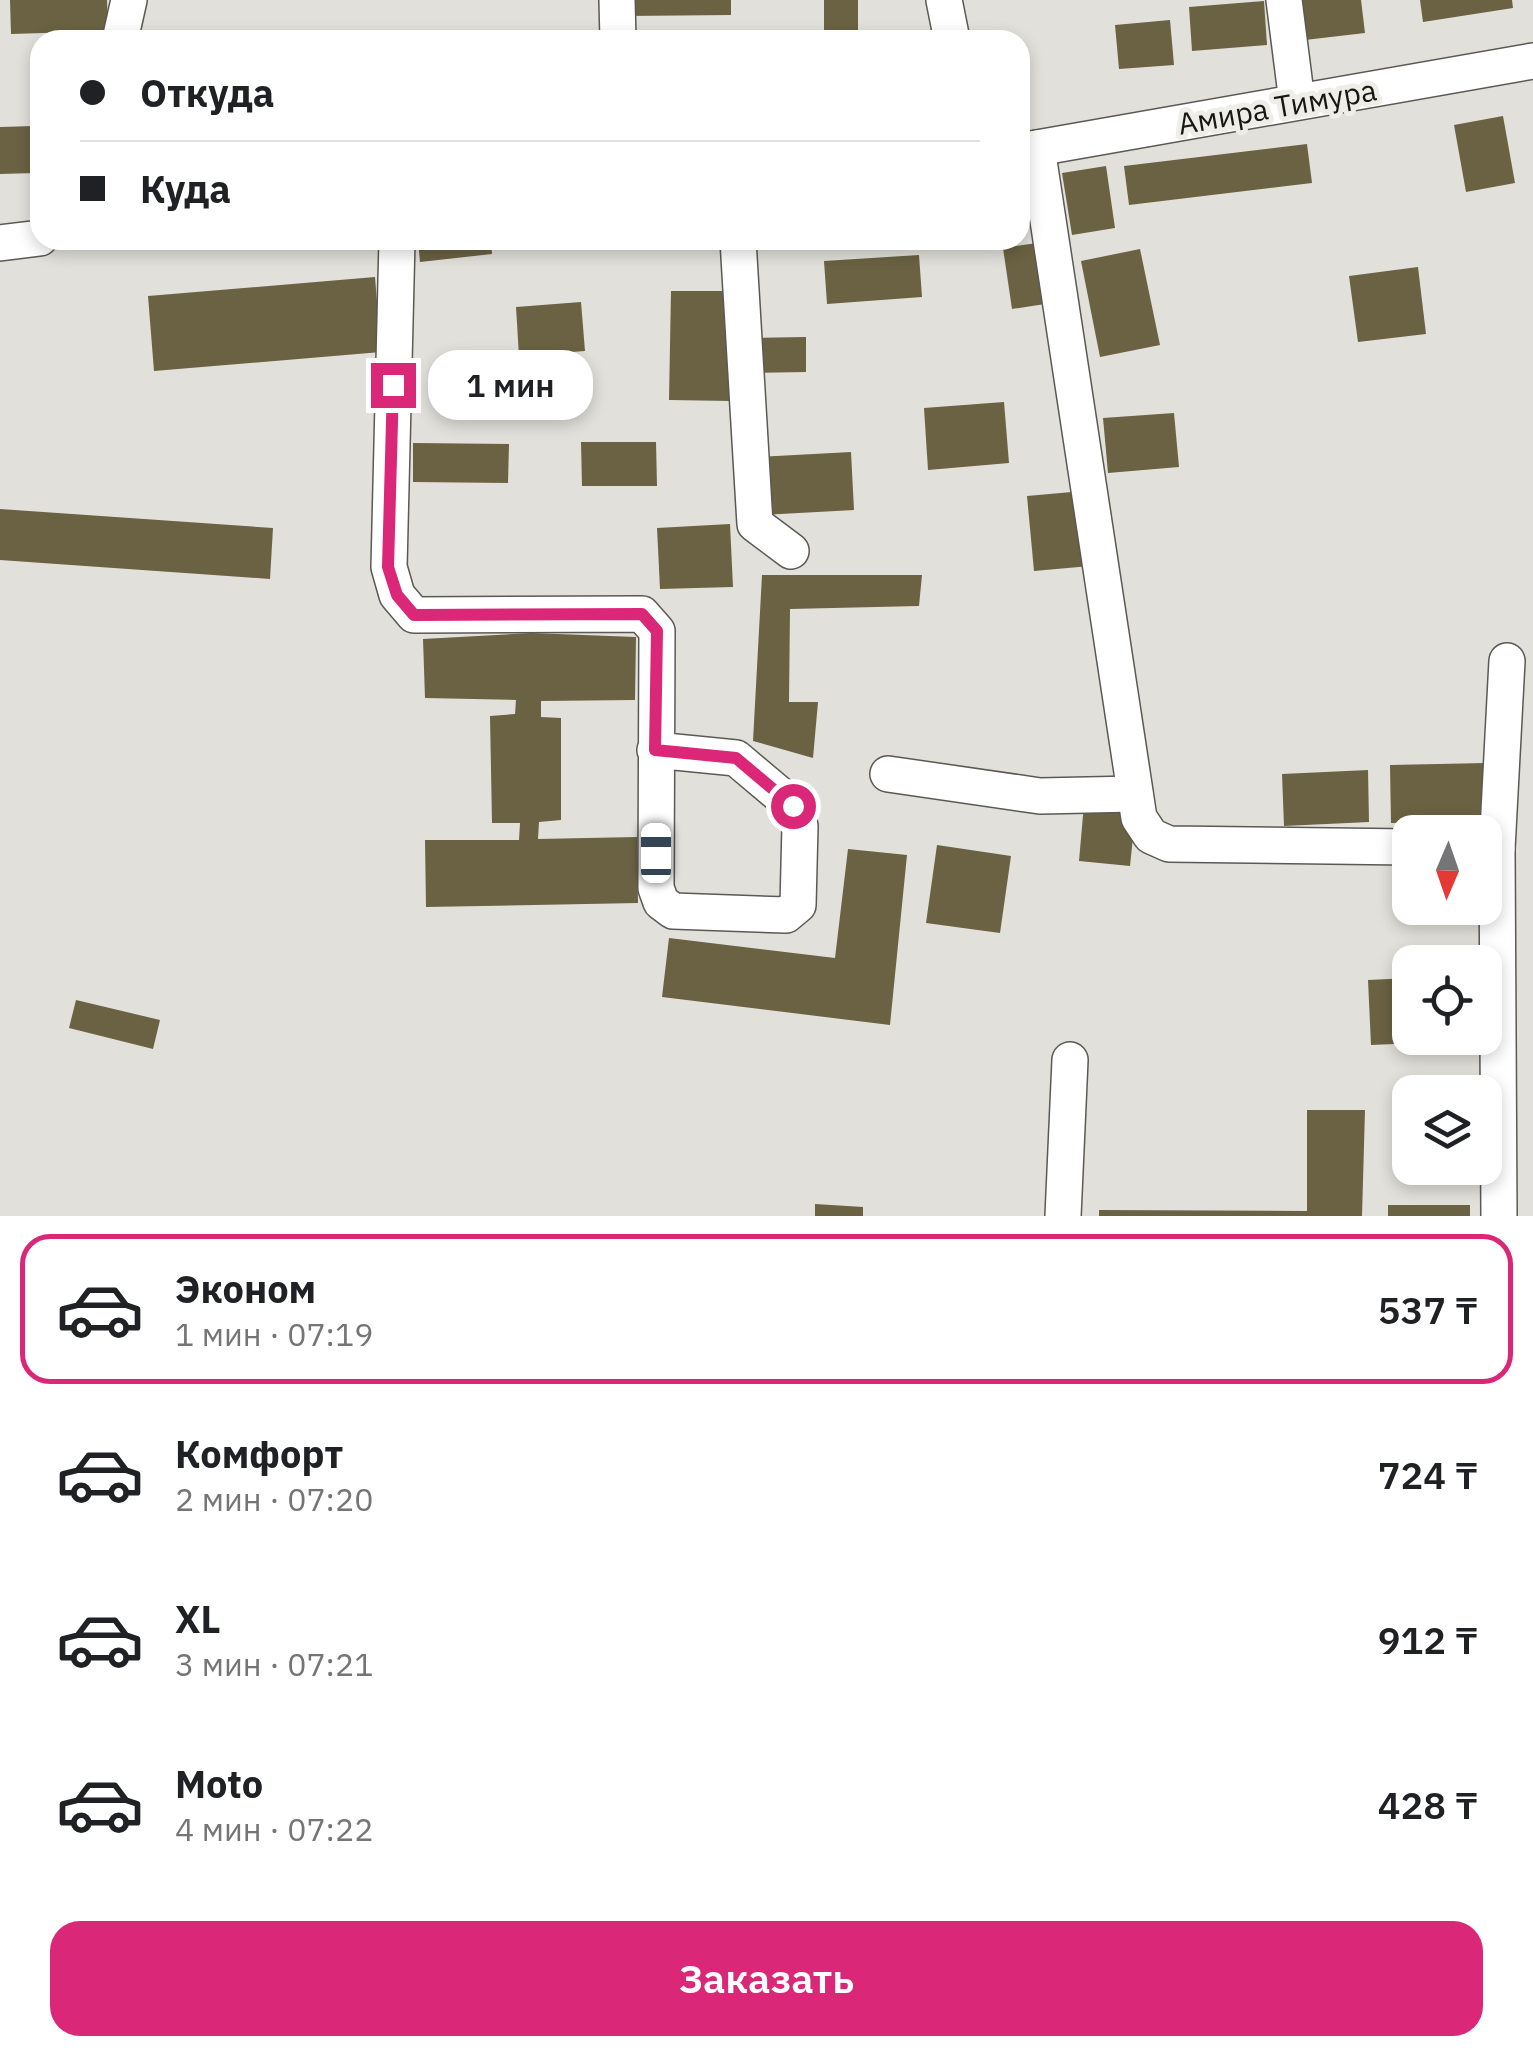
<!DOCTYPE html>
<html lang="ru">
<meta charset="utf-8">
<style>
:root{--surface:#fff;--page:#f2f2f2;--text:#202124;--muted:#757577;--line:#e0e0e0;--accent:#db2777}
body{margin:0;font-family:"IBM Plex Sans",sans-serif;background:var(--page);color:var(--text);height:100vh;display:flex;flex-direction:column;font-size:38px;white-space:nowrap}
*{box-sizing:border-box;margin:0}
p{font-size:32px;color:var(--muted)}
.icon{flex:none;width:55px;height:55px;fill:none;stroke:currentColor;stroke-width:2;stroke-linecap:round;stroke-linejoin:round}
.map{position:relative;height:1216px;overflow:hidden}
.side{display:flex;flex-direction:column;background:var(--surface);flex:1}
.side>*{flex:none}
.guide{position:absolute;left:30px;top:30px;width:1000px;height:220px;border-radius:30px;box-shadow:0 5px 15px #0003;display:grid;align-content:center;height:220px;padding:0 50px;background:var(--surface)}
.needle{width:65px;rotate:182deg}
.controls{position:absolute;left:1392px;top:815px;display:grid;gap:20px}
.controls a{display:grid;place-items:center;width:110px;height:110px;border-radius:20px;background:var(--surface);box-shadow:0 5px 15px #0003;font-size:50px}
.end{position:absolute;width:45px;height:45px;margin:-22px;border:12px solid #db2777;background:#fff;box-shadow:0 0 0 5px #fff}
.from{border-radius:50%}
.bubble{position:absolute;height:70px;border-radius:30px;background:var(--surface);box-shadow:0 5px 15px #0003;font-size:32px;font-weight:600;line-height:70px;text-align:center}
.car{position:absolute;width:30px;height:60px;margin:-30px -15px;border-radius:12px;box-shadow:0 0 8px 2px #0007;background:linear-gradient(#fff 24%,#345 0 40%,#fff 0 76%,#345 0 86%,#fff 0)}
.guide b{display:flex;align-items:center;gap:35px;height:95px;font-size:38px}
.guide b+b{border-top:2px solid var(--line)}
.guide i{width:25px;height:25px;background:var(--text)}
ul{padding:18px 0 0;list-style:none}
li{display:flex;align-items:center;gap:30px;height:150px;margin:0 20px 15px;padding:0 30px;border:5px solid transparent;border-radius:30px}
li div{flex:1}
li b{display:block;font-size:38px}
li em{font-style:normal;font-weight:600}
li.selected{border-color:var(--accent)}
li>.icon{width:90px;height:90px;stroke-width:1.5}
.button{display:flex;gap:20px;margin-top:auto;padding:20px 50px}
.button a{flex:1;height:115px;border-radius:30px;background:var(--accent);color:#fff;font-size:40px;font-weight:600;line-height:115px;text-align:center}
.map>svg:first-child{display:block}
.building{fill:#6a6242}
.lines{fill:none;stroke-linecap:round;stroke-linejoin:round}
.minor-casing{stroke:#5b5954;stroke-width:38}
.minor{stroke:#fff;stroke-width:35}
.route{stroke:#db2777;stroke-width:12}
.labels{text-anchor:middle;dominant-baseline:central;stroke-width:10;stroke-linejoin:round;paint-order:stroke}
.street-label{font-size:30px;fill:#171714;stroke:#efede7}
</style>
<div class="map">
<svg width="1533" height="1216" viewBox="0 0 1533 1216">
<rect width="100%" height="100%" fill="#e2e0da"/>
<g class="building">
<path d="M10 0H107L108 31 11 34Z"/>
<path d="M625 0H731V15L625 16Z"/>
<rect x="824" y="0" width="34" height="40"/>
<path d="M1299 0H1361L1365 33 1305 40Z"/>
<path d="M1420 0H1512L1513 8 1423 22Z"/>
<path d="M1264 1 1267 45 1192 51 1189 7Z"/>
<path d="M1170 20 1174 65 1119 69 1115 25Z"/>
<path d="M1503 116 1515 183 1466 192 1454 125Z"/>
<path d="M34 126 36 173 0 174V127Z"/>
<path d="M1307 144 1312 183 1129 205 1124 166Z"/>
<path d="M1106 166 1115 228 1072 235 1062 173Z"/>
<path d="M418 240H491L492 254 420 262Z"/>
<path d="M587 240H665V245L588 248Z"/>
<path d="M1037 243 1045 304 1012 309 1003 248Z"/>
<path d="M1140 249 1160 345 1100 357 1081 261Z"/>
<path d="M919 255 922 297 827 304 824 261Z"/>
<path d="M1418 267 1426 334 1358 342 1349 276Z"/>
<path d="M375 277 381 352 154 371 148 296Z"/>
<path d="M671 291H733L731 401 669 400Z"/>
<path d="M581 302 585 351 519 356 516 307Z"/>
<path d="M806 337V372L754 373V338Z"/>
<path d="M1004 402 1009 463 928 470 924 408Z"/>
<path d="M1174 413 1179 467 1108 473 1103 418Z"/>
<path d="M581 442H656L657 486H582Z"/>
<path d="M413 443 509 444 508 483 413 482Z"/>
<path d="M851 452 854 510 760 515 757 457Z"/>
<path d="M1083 491 1090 566 1034 571 1027 496Z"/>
<path d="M0 509 273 528 270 579 0 560Z"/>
<path d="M730 524 733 587 660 589 657 528Z"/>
<path d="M762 575H922L919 606 790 609 789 702H818L813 758 753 741Z"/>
<path d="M531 633 636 637 635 700 541 701V717L561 718V820L539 822 538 839 637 837 638 903 426 907 425 840H519L520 823H492L490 716 515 714 516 700 425 698 423 639Z"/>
<path d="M1486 763 1487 821 1391 823 1390 765Z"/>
<path d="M1368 770 1369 822 1284 826 1282 774Z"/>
<path d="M1084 804 1136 808 1130 866 1079 861Z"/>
<path d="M937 845 1011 856 1000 933 926 923Z"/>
<path d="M848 849 907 855 890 1025 662 997 669 938 835 958Z"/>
<path d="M1410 978V1038H1440L1441 1042 1371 1045 1368 980Z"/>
<path d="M76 1000 160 1020 153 1049 69 1028Z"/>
<path d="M1307 1110H1365L1362 1216H1099V1210L1307 1211Z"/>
<path d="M815 1204 863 1207V1216H815Z"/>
<rect x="1388" y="1205" width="82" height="11"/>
</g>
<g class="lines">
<defs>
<g id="minor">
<path d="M617 0 618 40"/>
<path d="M944 0 952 40"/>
<path d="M1284 0 1297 102"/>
<path d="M120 40 129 0"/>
<path d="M1037 148 1139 818 1151 836 1169 844 1410 847"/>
<path d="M1020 151 1533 61"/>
<path d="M397 240 389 567 397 595 414 615 642 614 657 631 656 888 661 902 673 911 786 915 798 905 800 826 793 806 736 758 655 750"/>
<path d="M738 240 755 524 791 551"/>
<path d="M0 243 40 238"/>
<path d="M888 774 1040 796 1135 794"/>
<path d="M1485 848 1497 849 1499 1216"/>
<path d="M1497 849 1507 661"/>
<path d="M1063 1216 1070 1060"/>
</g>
</defs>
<use href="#minor" class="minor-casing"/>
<use href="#minor" class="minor"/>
</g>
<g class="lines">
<path class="route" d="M393 385 388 567 397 595 414 615 642 614 657 631 655 750 736 758 793 806"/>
</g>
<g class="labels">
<g class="street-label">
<text transform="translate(1277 106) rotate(-10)">Амира Тимура</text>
</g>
</g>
</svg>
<div class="controls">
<a><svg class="needle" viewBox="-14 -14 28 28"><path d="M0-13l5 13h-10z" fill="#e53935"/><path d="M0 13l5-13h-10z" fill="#757577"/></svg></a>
<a><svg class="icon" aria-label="locate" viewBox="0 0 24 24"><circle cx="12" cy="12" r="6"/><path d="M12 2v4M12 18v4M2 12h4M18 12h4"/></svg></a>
<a><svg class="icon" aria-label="layers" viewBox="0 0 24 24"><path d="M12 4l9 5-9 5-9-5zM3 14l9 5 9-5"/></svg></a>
</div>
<i class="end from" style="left:793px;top:806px"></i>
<i class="end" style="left:393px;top:385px"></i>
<div class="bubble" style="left:428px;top:350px;width:165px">1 мин</div>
<i class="car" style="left:656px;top:853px;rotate:0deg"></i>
<div class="guide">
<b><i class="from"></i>Откуда</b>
<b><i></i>Куда</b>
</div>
</div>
<section class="side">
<ul>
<li class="selected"><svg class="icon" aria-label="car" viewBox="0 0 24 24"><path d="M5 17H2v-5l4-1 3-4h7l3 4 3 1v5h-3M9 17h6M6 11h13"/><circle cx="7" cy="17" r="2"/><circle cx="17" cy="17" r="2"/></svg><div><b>Эконом</b><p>1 мин · 07:19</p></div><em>537 ₸</em></li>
<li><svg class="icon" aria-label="car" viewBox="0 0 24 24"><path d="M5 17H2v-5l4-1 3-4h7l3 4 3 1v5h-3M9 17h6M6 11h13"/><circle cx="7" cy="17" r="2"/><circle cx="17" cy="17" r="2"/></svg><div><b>Комфорт</b><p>2 мин · 07:20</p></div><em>724 ₸</em></li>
<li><svg class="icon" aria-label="car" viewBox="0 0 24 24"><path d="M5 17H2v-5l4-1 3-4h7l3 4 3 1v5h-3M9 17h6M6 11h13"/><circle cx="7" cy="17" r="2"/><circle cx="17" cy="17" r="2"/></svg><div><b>XL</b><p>3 мин · 07:21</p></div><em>912 ₸</em></li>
<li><svg class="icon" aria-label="car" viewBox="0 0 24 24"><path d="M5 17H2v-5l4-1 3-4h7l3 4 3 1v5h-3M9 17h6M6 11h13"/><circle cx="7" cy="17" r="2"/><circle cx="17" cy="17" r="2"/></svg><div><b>Moto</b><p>4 мин · 07:22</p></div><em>428 ₸</em></li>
</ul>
<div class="button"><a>Заказать</a></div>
</section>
